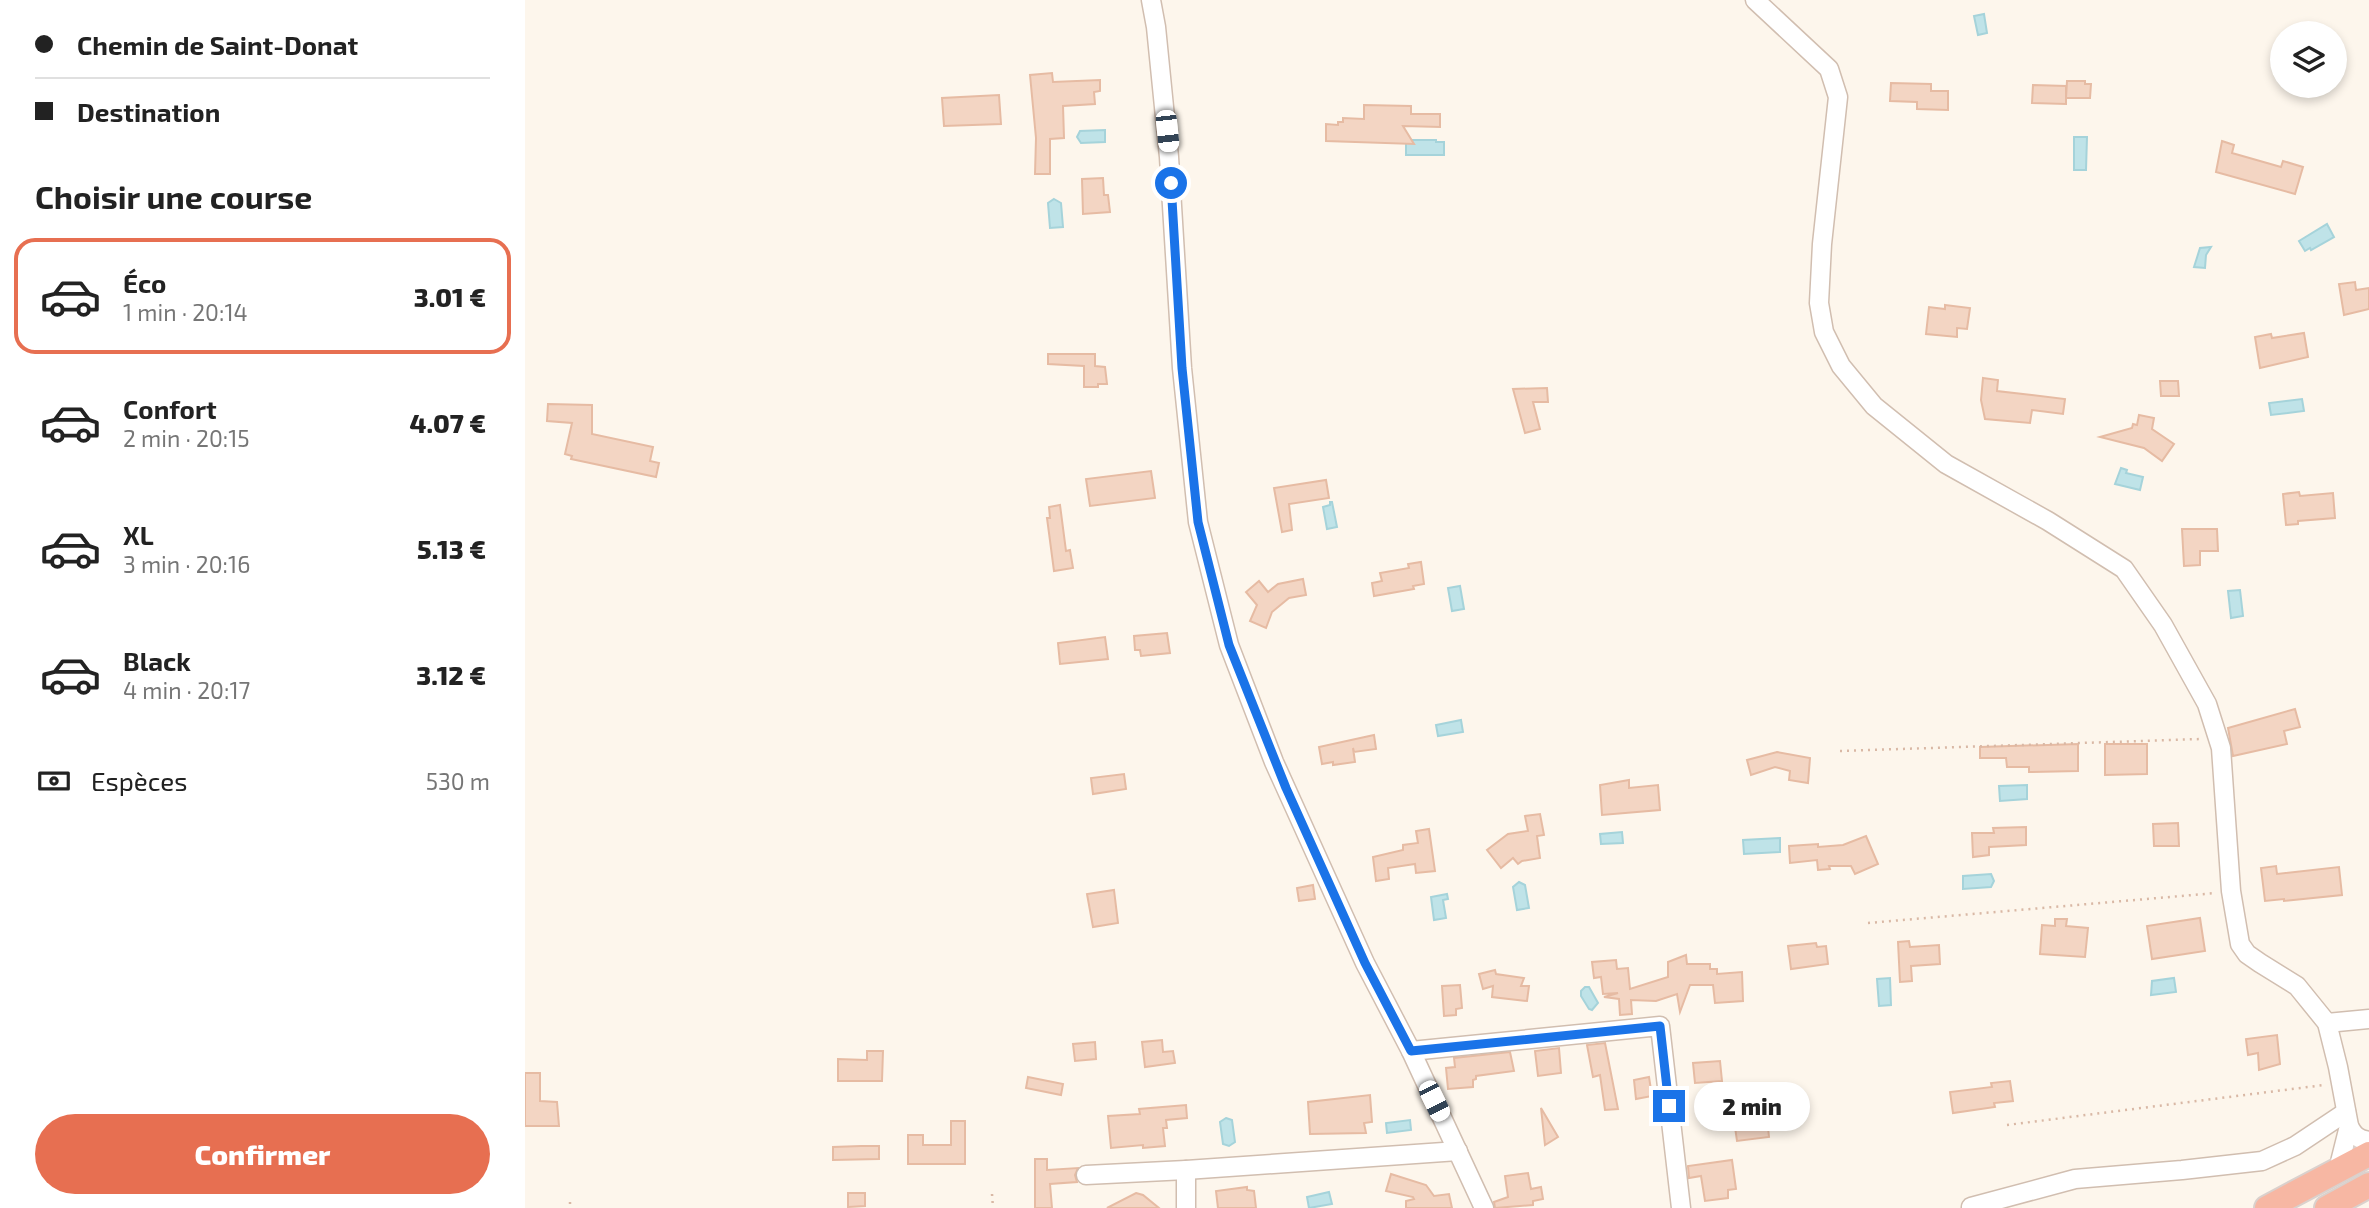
<!DOCTYPE html>
<html lang="fr">
<meta charset="utf-8">
<style>
:root{--surface:#fff;--page:#f6f6f6;--text:#222;--muted:#767676;--line:#e0e0e0;--accent:#e76f51}
body{margin:0;font-family:"Exo 2",sans-serif;background:var(--page);color:var(--text);height:100vh;display:flex;flex-direction:column;font-size:26px;white-space:nowrap}
*{box-sizing:border-box;margin:0}
p{font-size:23px;color:var(--muted)}
.icon{flex:none;width:38px;height:38px;fill:none;stroke:currentColor;stroke-width:2;stroke-linecap:round;stroke-linejoin:round}
.map{position:relative;flex:1;overflow:hidden}
.panel{display:flex;flex-direction:column;background:var(--surface);width:525px}
.panel>*{flex:none}
.hud{display:grid;align-content:center;height:154px;padding:0 35px;background:var(--surface)}
.buttons{position:absolute;left:1745px;top:21px;display:grid;gap:14px}
.buttons a{display:grid;place-items:center;width:77px;height:77px;border-radius:50%;background:var(--surface);box-shadow:0 4px 10px #0003;font-size:35px}
.end{position:absolute;width:32px;height:32px;margin:-16px;border:9px solid #1a73e8;background:#fff;box-shadow:0 0 0 4px #fff}
.from{border-radius:50%}
.bubble{position:absolute;height:49px;border-radius:24px;background:var(--surface);box-shadow:0 4px 10px #0003;font-size:23px;font-weight:800;line-height:49px;text-align:center}
.car{position:absolute;width:21px;height:42px;margin:-21px -10px;border-radius:9px;box-shadow:0 0 5px 2px #0007;background:linear-gradient(#fff 24%,#345 0 40%,#fff 0 76%,#345 0 86%,#fff 0)}
.hud b{display:flex;align-items:center;gap:24px;height:66px;font-size:26px}
.hud b+b{border-top:2px solid var(--line)}
.hud i{width:18px;height:18px;background:var(--text)}
ul{padding:0;list-style:none}
li{display:flex;align-items:center;gap:21px;height:116px;margin:0 14px 10px;padding:0 21px;border:4px solid transparent;border-radius:21px}
li div{flex:1}
li b{display:block;font-size:26px}
li em{font-style:normal;font-weight:800}
li.selected{border-color:var(--accent)}
li>.icon{width:63px;height:63px;stroke-width:1.5}
h2{padding:0 35px;font-size:32px;line-height:84px}
.pay{display:flex;align-items:center;gap:18px;height:77px;padding:0 35px;font-size:26px}
.pay p{margin-inline-start:auto}
.button{display:flex;gap:14px;margin-top:auto;padding:14px 35px}
.button a{flex:1;height:80px;border-radius:42px;background:var(--accent);color:#fff;font-size:28px;font-weight:800;line-height:80px;text-align:center}
main{display:flex;flex:1;min-height:0}
.map>svg:first-child{display:block}
.water{fill:#bfe3e8;stroke:#a5d3da;stroke-width:2}
.building{fill:#f3d5c3;stroke:#e6bba3;stroke-width:2}
.lines{fill:none;stroke-linecap:round;stroke-linejoin:round}
.minor-casing{stroke:#d1beb0;stroke-width:21}
.highway-casing{stroke:#dad1cd;stroke-width:28}
.path{stroke:#d9b8a5;stroke-width:2.5;stroke-dasharray:2 5;stroke-linecap:butt}
.minor{stroke:#fff;stroke-width:18}
.highway{stroke:#f7b7a3;stroke-width:24}
.route{stroke:#1a73e8;stroke-width:9}
</style>
<main>
<section class="panel">
<div class="hud">
<b><i class="from"></i>Chemin de Saint-Donat</b>
<b><i></i>Destination</b>
</div>
<h2>Choisir une course</h2>
<ul>
<li class="selected"><svg class="icon" aria-label="car" viewBox="0 0 24 24"><path d="M5 17H2v-5l4-1 3-4h7l3 4 3 1v5h-3M9 17h6M6 11h13"/><circle cx="7" cy="17" r="2"/><circle cx="17" cy="17" r="2"/></svg><div><b>Éco</b><p>1 min · 20:14</p></div><em>3.01 €</em></li>
<li><svg class="icon" aria-label="car" viewBox="0 0 24 24"><path d="M5 17H2v-5l4-1 3-4h7l3 4 3 1v5h-3M9 17h6M6 11h13"/><circle cx="7" cy="17" r="2"/><circle cx="17" cy="17" r="2"/></svg><div><b>Confort</b><p>2 min · 20:15</p></div><em>4.07 €</em></li>
<li><svg class="icon" aria-label="car" viewBox="0 0 24 24"><path d="M5 17H2v-5l4-1 3-4h7l3 4 3 1v5h-3M9 17h6M6 11h13"/><circle cx="7" cy="17" r="2"/><circle cx="17" cy="17" r="2"/></svg><div><b>XL</b><p>3 min · 20:16</p></div><em>5.13 €</em></li>
<li><svg class="icon" aria-label="car" viewBox="0 0 24 24"><path d="M5 17H2v-5l4-1 3-4h7l3 4 3 1v5h-3M9 17h6M6 11h13"/><circle cx="7" cy="17" r="2"/><circle cx="17" cy="17" r="2"/></svg><div><b>Black</b><p>4 min · 20:17</p></div><em>3.12 €</em></li>
</ul>
<div class="pay"><svg class="icon" aria-label="cash" viewBox="0 0 24 24"><path d="M3 7h18v10H3z"/><circle cx="12" cy="12" r="2"/></svg>Espèces<p>530 m</p></div>
<div class="button"><a>Confirmer</a></div>
</section>
<div class="map">
<svg width="1844" height="1208" viewBox="0 0 1844 1208">
<rect width="100%" height="100%" fill="#fdf6ec"/>
<g class="water">
<path d="M1459 14 1462 33 1453 35 1449 16Z"/>
<path d="M580 130V142L556 143 552 137 555 131Z"/>
<path d="M1549 137H1562L1561 170H1549Z"/>
<path d="M886 140H911V142H919V155H881V143Z"/>
<path d="M529 199 536 203 538 227 525 228 523 203Z"/>
<path d="M1802 224 1809 237 1786 250 1785 248 1780 251 1774 241Z"/>
<path d="M1686 247 1681 255 1680 268 1669 267 1675 248Z"/>
<path d="M1777 399 1779 411 1746 415 1744 403Z"/>
<path d="M1596 468 1602 470 1601 473 1618 477 1615 490 1590 484Z"/>
<path d="M805 502H807L812 527 802 529 798 507 805 505Z"/>
<path d="M935 586 939 609 927 611 923 588Z"/>
<path d="M1715 590 1718 616 1706 618 1703 591Z"/>
<path d="M936 720 938 732 913 736 911 725Z"/>
<path d="M1502 785V799L1475 801 1474 786Z"/>
<path d="M1097 832 1098 843 1076 844 1075 834Z"/>
<path d="M1255 838V852L1219 854 1218 840Z"/>
<path d="M1466 874 1469 881 1466 887 1438 889V876Z"/>
<path d="M994 882 1000 885 1004 908 992 910 988 887Z"/>
<path d="M922 894 923 899 918 900 921 918 909 920 906 897Z"/>
<path d="M1365 978 1366 1005 1354 1006 1352 979Z"/>
<path d="M1649 978 1651 992 1626 995 1627 981Z"/>
<path d="M1060 987H1064L1073 1003 1067 1010 1064 1009 1056 996V991Z"/>
<path d="M701 1118 707 1120 710 1142 704 1146 698 1144 695 1122Z"/>
<path d="M885 1120 886 1130 862 1133 861 1123Z"/>
<path d="M804 1192 807 1204 784 1208 782 1197Z"/>
</g>
<g class="building">
<path d="M527 73 528 82 575 80V91L569 92 570 104 538 106 539 138 525 139V174H510L511 138 505 75Z"/>
<path d="M1542 81H1560V84H1566L1565 98H1541Z"/>
<path d="M1366 83 1406 84V91H1423V110L1392 109V102L1365 101Z"/>
<path d="M1508 85 1541 86V104L1507 103Z"/>
<path d="M474 95 476 124 419 126 417 98Z"/>
<path d="M839 105 886 106V114H915V127L878 126 889 144 801 141V124L813 125V122H818V118L839 119Z"/>
<path d="M1697 141 1709 145 1707 153 1756 167 1758 161 1778 167 1770 194 1691 172Z"/>
<path d="M578 178 579 195H583L585 212 558 214 557 179Z"/>
<path d="M1830 282 1831 290 1844 288V309L1819 315 1814 284Z"/>
<path d="M1420 305 1445 308 1442 329 1432 328V337L1401 334 1404 307 1420 309Z"/>
<path d="M1779 333 1783 357 1735 368 1730 337 1746 334 1747 338Z"/>
<path d="M523 354H570V366L580 367 582 384H573V387H559V366L523 364Z"/>
<path d="M1458 378 1473 380 1472 391 1540 399 1538 414 1507 410 1505 423 1460 419 1456 400Z"/>
<path d="M1635 381H1653L1654 396H1636Z"/>
<path d="M1022 388 1023 402H1008L1015 429 1000 433 988 389Z"/>
<path d="M23 404 67 405V434L128 447 125 461 134 463 131 477 46 459 47 456 40 454 47 423 22 421Z"/>
<path d="M1614 415 1629 418 1627 429 1649 444 1637 461 1619 448 1575 437 1607 428 1608 424 1612 425Z"/>
<path d="M626 471 630 498 565 506 561 479Z"/>
<path d="M801 480 804 498 764 504 767 530 757 532 749 488Z"/>
<path d="M1774 492 1775 496 1808 493 1810 518 1773 521V524L1761 525 1758 494Z"/>
<path d="M535 505 541 551 545 550 548 568 529 571 522 518H525L524 507Z"/>
<path d="M1657 529H1692L1693 551H1675V565L1659 566Z"/>
<path d="M896 562 899 584 888 586 889 589 849 596 847 583 857 581 855 573 884 568 883 564Z"/>
<path d="M778 579 781 595 764 598 747 612 741 628 725 621 732 605 721 592 734 581 743 592 753 584Z"/>
<path d="M642 633 645 653 616 656 615 650H610L609 636Z"/>
<path d="M580 637 583 659 535 664 533 643Z"/>
<path d="M1770 709 1775 727 1759 731 1762 744 1708 756 1703 728Z"/>
<path d="M849 735 851 749 829 752 828 748 830 762 808 765V762L797 764 794 747Z"/>
<path d="M1553 744V771L1504 772V767H1482L1481 758H1455V747Z"/>
<path d="M1580 744H1622V774L1580 775Z"/>
<path d="M1252 752 1285 758 1283 783 1264 780 1265 771 1250 767 1226 775 1222 760Z"/>
<path d="M599 774 601 789 568 794 566 778Z"/>
<path d="M1104 780V788L1133 785 1135 810 1077 815 1075 785Z"/>
<path d="M1015 814 1019 835 1012 836 1015 858 997 861 993 864 988 858 976 868 962 850 983 834 1003 831 1000 816Z"/>
<path d="M1653 823 1654 846H1629L1628 824Z"/>
<path d="M1501 827V845L1464 847V855L1448 857 1447 833H1469L1468 828Z"/>
<path d="M904 829 910 871 891 873 890 864 863 868 864 879 851 881 848 857 878 850V845L893 843 891 831Z"/>
<path d="M1341 836 1353 864 1330 874 1326 866H1304L1305 869 1293 870 1292 860 1265 863 1264 846 1293 844V847L1318 845Z"/>
<path d="M1751 866 1752 874 1814 867 1817 895 1759 901V899L1740 901 1736 868Z"/>
<path d="M788 885 790 899 774 901 772 888Z"/>
<path d="M589 890 593 923 568 927 562 894Z"/>
<path d="M1675 918 1680 951 1627 959 1622 926Z"/>
<path d="M1530 919H1542L1541 926 1563 928 1560 957 1515 954 1517 925 1530 926Z"/>
<path d="M1384 941 1385 947 1414 945 1415 964 1386 966 1387 981 1375 982 1373 942Z"/>
<path d="M1291 943 1292 947 1301 946 1303 964 1266 969 1263 946Z"/>
<path d="M1161 955 1162 964H1185V969H1192V974L1217 972 1218 1001 1190 1003 1188 985H1165L1155 1012 1152 994 1131 1001 1106 1000 1107 1014 1095 1015 1094 999 1079 997 1093 993 1078 994 1076 977 1069 978 1067 962 1091 960 1092 969 1103 968 1105 989 1143 977V962Z"/>
<path d="M970 970 971 974 999 978 996 986H1004L1002 1001 967 997 968 986 958 989 954 974Z"/>
<path d="M935 985 937 1008 931 1009V1015L919 1016 917 986Z"/>
<path d="M1752 1035 1755 1064 1734 1070 1733 1053 1723 1055 1721 1039Z"/>
<path d="M637 1040 638 1052 648 1051 650 1063 620 1067 617 1042Z"/>
<path d="M570 1042 571 1059 550 1061 548 1044Z"/>
<path d="M1080 1043 1093 1109 1080 1110 1075 1075 1068 1077 1062 1045Z"/>
<path d="M1034 1048 1036 1073 1013 1076 1010 1051Z"/>
<path d="M342 1051H358L357 1081H313V1059L342 1060Z"/>
<path d="M985 1052 989 1071 951 1076V1079L948 1080V1087L923 1089 921 1068 930 1067 929 1058Z"/>
<path d="M1195 1061 1197 1081 1170 1083 1168 1063Z"/>
<path d="M0 1073H15V1101L32 1102 34 1126H0Z"/>
<path d="M503 1077 538 1084 536 1095 501 1088Z"/>
<path d="M1124 1077 1127 1096 1111 1099 1109 1080Z"/>
<path d="M1485 1081 1488 1101 1469 1103 1470 1107 1428 1113 1425 1092 1467 1087 1466 1083Z"/>
<path d="M845 1095 847 1122 839 1123 841 1133 785 1134 783 1102Z"/>
<path d="M661 1105 662 1118 641 1120 642 1128H638L640 1146 618 1148V1145L586 1148 583 1116 615 1114 614 1109Z"/>
<path d="M1016 1108 1033 1137 1020 1145Z"/>
<path d="M1241 1109 1244 1137 1212 1141 1210 1127H1206L1204 1113Z"/>
<path d="M426 1121H440V1164H383V1135H398V1145H426Z"/>
<path d="M336 1146H354V1159L308 1160V1147Z"/>
<path d="M510 1159H522V1170L553 1168 550 1175 552 1182 525 1184 527 1208H510Z"/>
<path d="M1207 1160 1211 1189 1203 1190V1198L1180 1201 1176 1176 1164 1178 1163 1166Z"/>
<path d="M1003 1173 1006 1189 1016 1187 1018 1199 1008 1201V1205L970 1208 969 1202 983 1197 980 1176Z"/>
<path d="M866 1174 901 1185 909 1196 924 1194 927 1208H881V1201L889 1199 888 1197 861 1191Z"/>
<path d="M722 1187V1190L729 1191 731 1208H693L691 1191Z"/>
<path d="M323 1193H340V1206L323 1207Z"/>
<path d="M611 1193 618 1195 634 1208H582Z"/>
</g>
<g class="lines">
<defs>
<g id="minor">
<path d="M626 0 631 27 644 157 657 368 673 522 704 645 749 762 840 963 886 1051 959 1208"/>
<path d="M1230 0 1304 69 1313 97 1297 244 1294 303 1299 332 1316 366 1349 406 1421 464 1523 521 1599 569 1638 625 1682 704 1696 748 1706 891 1715 944 1722 954 1735 963 1772 986 1802 1023 1813 1067 1824 1126C1829 1136 1833 1139 1844 1141"/>
<path d="M1802 1023 1844 1019"/>
<path d="M886 1051 1135 1026 1156 1208"/>
<path d="M661 1170V1208"/>
<path d="M1813 1170 1824 1126"/>
<path d="M561 1175 661 1170 933 1151"/>
<path d="M1446 1207 1550 1179 1657 1170 1737 1161 1770 1146 1821 1112"/>
</g>
<g id="highway">
<path d="M1742 1208 1844 1154"/>
<path d="M1802 1208 1844 1185"/>
</g>
</defs>
<use href="#minor" class="minor-casing"/>
<use href="#highway" class="highway-casing"/>
<g class="path">
<path d="M1315 751 1676 739"/>
<path d="M1343 923 1691 893"/>
<path d="M1482 1125 1799 1085"/>
<path d="M467 1194 468 1208"/>
<path d="M45 1202V1208"/>
</g>
<use href="#minor" class="minor"/>
<use href="#highway" class="highway"/>
</g>
<g class="lines">
<path class="route" d="M646 183 657 368 673 522 704 645 761 788 840 963 886 1051 1135 1026 1144 1106"/>
</g>
</svg>
<div class="buttons">
<a><svg class="icon" aria-label="layers" viewBox="0 0 24 24"><path d="M12 4l9 5-9 5-9-5zM3 14l9 5 9-5"/></svg></a>
</div>
<i class="end from" style="left:646px;top:183px"></i>
<i class="end" style="left:1144px;top:1106px"></i>
<div class="bubble" style="left:1169px;top:1082px;width:116px">2 min</div>
<i class="car" style="left:642px;top:131px;rotate:174deg"></i>
<i class="car" style="left:909px;top:1101px;rotate:154deg"></i>
</div>
</main>
